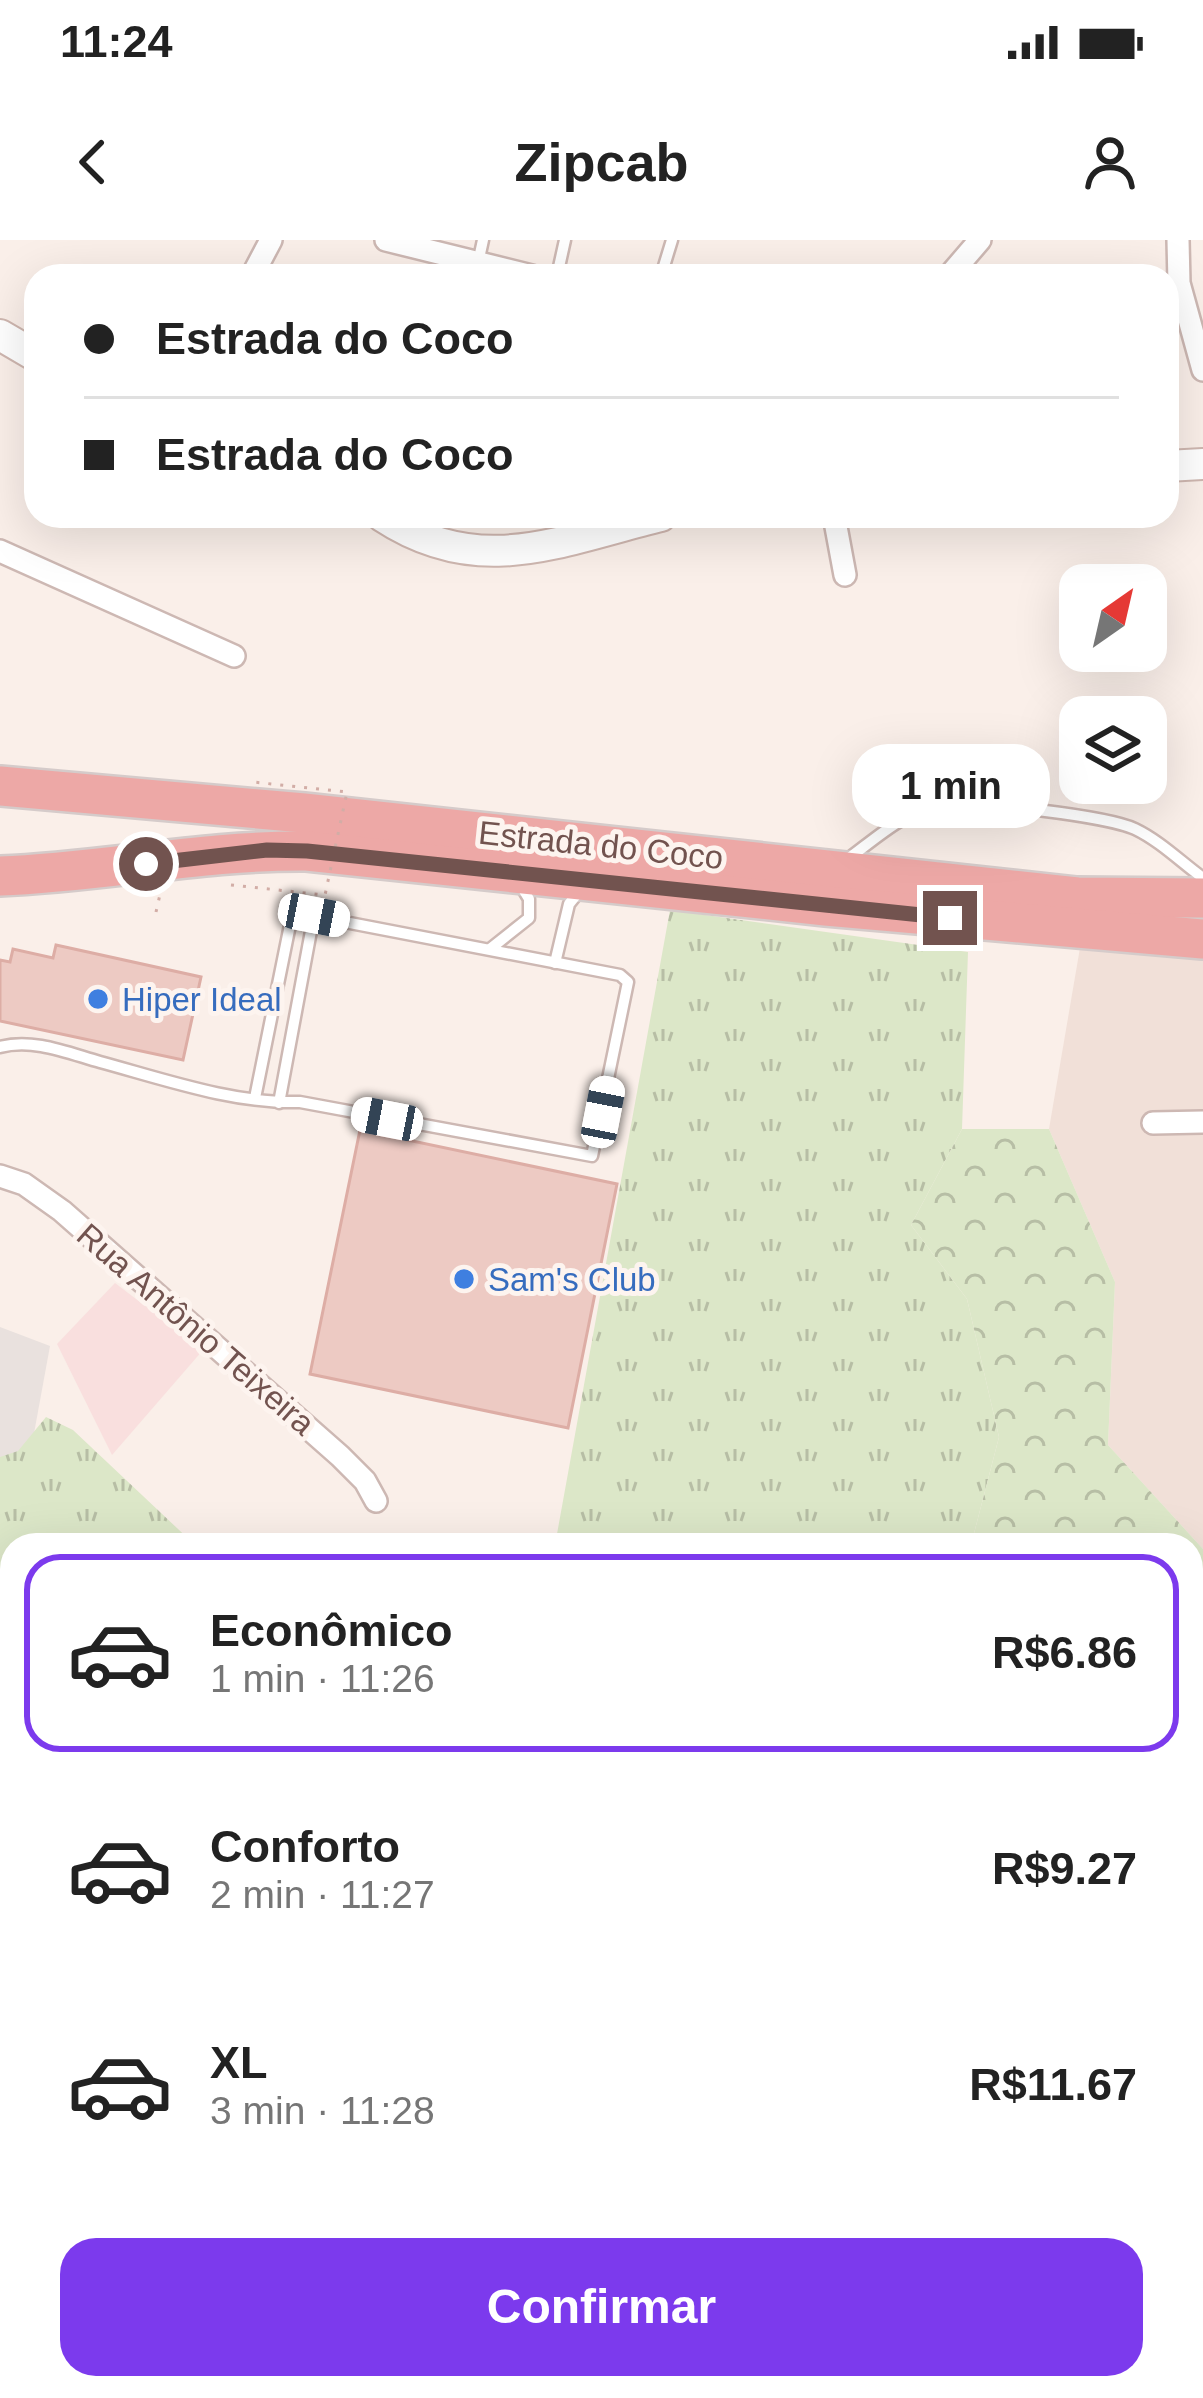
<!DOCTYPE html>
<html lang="pt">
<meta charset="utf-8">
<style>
:root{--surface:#fff;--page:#f6f6f6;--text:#222;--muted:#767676;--line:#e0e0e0;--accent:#7c3aed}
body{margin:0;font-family:Arial,sans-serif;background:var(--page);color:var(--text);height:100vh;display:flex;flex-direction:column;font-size:45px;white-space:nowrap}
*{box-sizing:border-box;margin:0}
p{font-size:39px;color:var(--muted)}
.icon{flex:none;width:66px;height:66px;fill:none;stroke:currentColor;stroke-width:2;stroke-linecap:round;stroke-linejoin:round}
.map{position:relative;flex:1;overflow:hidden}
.drawer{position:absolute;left:0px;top:1293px;width:1203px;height:867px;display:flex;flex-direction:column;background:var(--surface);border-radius:36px 36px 0 0;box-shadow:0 12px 48px #0002}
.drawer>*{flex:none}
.top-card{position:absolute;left:24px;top:24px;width:1155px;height:264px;border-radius:36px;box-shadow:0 12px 48px #0002;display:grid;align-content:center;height:264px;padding:0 60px;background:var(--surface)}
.needle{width:78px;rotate:34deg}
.tools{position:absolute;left:1059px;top:324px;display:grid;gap:24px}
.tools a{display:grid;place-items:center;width:108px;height:108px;border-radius:24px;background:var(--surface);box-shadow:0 12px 48px #0002;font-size:60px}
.end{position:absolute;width:54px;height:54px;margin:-27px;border:15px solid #72534f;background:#fff;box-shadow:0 0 0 6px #fff}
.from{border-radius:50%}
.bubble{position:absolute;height:84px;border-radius:36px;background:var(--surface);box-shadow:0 12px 48px #0002;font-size:39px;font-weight:700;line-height:84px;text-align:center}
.car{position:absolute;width:36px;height:72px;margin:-36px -18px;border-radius:15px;box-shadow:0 0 9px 3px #0007;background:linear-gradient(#fff 24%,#345 0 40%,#fff 0 76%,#345 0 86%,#fff 0)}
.top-card b{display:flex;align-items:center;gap:42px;height:114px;font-size:45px}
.top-card b+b{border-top:3px solid var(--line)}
.top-card i{width:30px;height:30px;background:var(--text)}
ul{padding:21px 0 0;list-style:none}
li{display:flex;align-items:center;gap:36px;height:198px;margin:0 24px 18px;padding:0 36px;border:6px solid transparent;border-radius:36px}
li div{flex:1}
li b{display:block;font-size:45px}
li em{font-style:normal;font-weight:700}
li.on{border-color:var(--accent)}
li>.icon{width:108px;height:108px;stroke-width:1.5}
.cta{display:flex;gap:24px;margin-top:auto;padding:24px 60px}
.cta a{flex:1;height:138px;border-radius:36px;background:var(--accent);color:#fff;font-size:48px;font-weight:700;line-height:138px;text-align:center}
.status{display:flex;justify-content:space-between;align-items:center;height:84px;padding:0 60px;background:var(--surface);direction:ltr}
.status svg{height:33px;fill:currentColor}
header{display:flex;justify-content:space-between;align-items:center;height:156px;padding:0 60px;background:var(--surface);font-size:54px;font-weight:700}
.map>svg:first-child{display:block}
.residential{fill:#f1e0d8}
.commercial{fill:#f9dfde}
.industrial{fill:#e9e1de}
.grass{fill:url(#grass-tufts)}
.forest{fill:url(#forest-crowns)}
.building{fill:#edcac3;stroke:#ddada5;stroke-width:3}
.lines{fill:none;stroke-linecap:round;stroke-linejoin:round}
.lane-casing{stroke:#cdb8b3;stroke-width:15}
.street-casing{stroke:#cdb8b3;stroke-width:26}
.secondary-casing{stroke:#cfb7b0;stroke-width:34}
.highway-casing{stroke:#d5cbca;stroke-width:44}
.path{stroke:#d2ada6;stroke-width:3;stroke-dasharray:3 9;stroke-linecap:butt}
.lane{stroke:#fff;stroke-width:10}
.street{stroke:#fff;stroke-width:21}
.secondary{stroke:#fff;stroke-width:30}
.highway{stroke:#eda8a6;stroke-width:39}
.path-bridge{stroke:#d2ada6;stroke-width:3;stroke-dasharray:3 9;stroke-linecap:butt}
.route{stroke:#72534f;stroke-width:15}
.shop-dot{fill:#3f7fe0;stroke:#fdf4ef;stroke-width:4.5}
.labels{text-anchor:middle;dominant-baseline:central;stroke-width:10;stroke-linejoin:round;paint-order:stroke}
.street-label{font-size:33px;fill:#72534f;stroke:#fdf4ef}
.shop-label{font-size:33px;fill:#366cbe;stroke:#fdf4ef;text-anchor:start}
</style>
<div class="status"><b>11:24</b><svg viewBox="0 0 49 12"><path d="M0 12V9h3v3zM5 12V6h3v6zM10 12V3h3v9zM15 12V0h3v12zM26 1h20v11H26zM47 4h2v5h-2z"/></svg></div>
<header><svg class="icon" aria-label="back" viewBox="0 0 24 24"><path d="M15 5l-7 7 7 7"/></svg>Zipcab<svg class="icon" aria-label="person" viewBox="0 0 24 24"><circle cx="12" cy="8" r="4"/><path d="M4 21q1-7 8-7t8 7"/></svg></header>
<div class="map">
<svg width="1203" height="2158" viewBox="0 0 1203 2158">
<defs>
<pattern id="grass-tufts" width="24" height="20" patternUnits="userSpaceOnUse" patternTransform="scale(3)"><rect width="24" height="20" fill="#dce7c8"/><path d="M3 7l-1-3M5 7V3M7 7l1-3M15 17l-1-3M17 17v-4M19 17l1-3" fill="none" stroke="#b7bea5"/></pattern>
<pattern id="forest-crowns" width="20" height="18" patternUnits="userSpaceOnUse" patternTransform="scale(3)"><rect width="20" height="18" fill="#dce7c8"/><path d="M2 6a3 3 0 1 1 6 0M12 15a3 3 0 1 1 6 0" fill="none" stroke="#b7bea5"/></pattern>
</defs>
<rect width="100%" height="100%" fill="#faefe9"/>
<g class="residential">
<path d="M1081 702 1203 708V1309L1108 1205 1115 1042 1049 889Z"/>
<path d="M227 2148H399L396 2158H224Z"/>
</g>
<path class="commercial" d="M115 1043 203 1110 112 1215 57 1104Z"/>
<g class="industrial">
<path d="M0 1087 50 1106 0 1379Z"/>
<path d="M0 1578 12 1691V2148H215L212 2158H0Z"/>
</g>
<g class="grass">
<path d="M670 670 968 712 962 889 911 985 967 1059 999 1197 971 1305H555Z"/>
<path d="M46 1177 73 1190 195 1305H12V1437L0 1424V1217L18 1211Z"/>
<path d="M12 1545V1676L0 1667V1558L11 1557Z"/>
</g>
<path class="forest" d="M962 889H1049L1115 1042 1108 1205 1203 1309V1520L1191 1516V1305H971L999 1197 967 1059 911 985Z"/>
<g class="building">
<path d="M56 705 201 737 183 820 0 781V720L10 722 13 709 53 718Z"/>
<path d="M360 890 617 944 568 1188 310 1134Z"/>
</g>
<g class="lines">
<defs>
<g id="lane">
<path d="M478 23 483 0"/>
<path d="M557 36 565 0"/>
<path d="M661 36 672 0"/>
<path d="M845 621C873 601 905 570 941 565 973 560 1107 576 1135 589 1160 601 1181 622 1203 638"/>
<path d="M490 709 529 678V659L518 641"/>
<path d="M555 723 569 664 582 648"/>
<path d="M0 807C33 798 68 813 100 822 163 839 234 864 300 862L592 916 628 742 620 735 298 673 291 680 255 858"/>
<path d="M279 863 314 675"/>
</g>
<g id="street">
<path d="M386 0 532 36"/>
<path d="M1178 0 1179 43 1203 130"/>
<path d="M252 36 271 0"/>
<path d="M949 36 980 0"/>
<path d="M834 276 845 335"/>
<path d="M0 311 234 416"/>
<path d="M1153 883 1203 882"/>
<path d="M0 936 24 944 62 971 340 1216 365 1241 376 1261"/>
<path d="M1191 1586 1203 1549"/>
<path d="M0 2142 12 2132"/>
<path d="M484 2148 518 2158"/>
<path d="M416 2158 419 2148"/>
<path d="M717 2158 720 2148"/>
<path d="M1020 2158 1022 2148"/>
</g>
<g id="secondary">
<path d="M0 95 36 116"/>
<path d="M1167 226 1203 224"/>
<path d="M382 276C479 340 559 301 661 276"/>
</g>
<g id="highway">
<path d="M0 546 304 573 1077 657 1203 658"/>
<path d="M0 636C103 632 204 610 307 611L826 666 1203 699"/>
</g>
</defs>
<use href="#lane" class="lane-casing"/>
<use href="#street" class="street-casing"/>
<use href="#secondary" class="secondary-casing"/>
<use href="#highway" class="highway-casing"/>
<path class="path" d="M156 672 161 650"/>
<use href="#lane" class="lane"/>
<use href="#street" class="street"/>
<use href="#secondary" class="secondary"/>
<use href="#highway" class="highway"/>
<path class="path-bridge" d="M231 645 325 655 347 552 253 542"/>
</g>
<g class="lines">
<path class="route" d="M146 624 267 610 307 611 950 678"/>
</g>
<g class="shop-dot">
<circle cx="98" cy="759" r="12"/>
<circle cx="464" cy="1039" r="12"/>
</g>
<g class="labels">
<g class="street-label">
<text transform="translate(601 605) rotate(6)">Estrada do Coco</text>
<text transform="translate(196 1089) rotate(41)">Rua Antônio Teixeira</text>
</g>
<g class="shop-label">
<text x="122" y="759">Hiper Ideal</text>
<text x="488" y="1039">Sam's Club</text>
</g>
</g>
</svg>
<div class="tools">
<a><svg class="needle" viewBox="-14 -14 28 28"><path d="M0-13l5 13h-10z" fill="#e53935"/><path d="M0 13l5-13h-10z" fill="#767676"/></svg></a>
<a><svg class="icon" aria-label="layers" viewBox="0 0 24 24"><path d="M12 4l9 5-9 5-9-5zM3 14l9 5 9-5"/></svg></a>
</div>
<i class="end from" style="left:146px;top:624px"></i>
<i class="end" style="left:950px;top:678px"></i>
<div class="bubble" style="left:852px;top:504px;width:198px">1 min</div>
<i class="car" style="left:314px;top:675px;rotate:101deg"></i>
<i class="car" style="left:603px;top:872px;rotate:11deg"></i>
<i class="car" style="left:387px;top:879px;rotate:281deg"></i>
<div class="top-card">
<b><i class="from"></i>Estrada do Coco</b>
<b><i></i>Estrada do Coco</b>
</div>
<section class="drawer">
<ul>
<li class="on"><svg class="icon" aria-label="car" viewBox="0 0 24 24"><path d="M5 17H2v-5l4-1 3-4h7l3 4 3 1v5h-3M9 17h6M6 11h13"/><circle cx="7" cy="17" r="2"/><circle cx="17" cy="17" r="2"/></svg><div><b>Econômico</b><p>1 min · 11:26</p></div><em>R$6.86</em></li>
<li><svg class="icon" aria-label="car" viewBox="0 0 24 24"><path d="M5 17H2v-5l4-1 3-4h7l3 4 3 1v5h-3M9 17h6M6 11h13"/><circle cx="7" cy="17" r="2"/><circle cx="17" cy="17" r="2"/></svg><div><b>Conforto</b><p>2 min · 11:27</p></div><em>R$9.27</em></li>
<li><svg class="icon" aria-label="car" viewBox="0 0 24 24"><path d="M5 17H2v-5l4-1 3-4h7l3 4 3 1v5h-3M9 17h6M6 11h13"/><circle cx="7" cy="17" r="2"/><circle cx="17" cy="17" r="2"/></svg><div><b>XL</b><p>3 min · 11:28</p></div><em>R$11.67</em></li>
</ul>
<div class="cta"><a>Confirmar</a></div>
</section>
</div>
